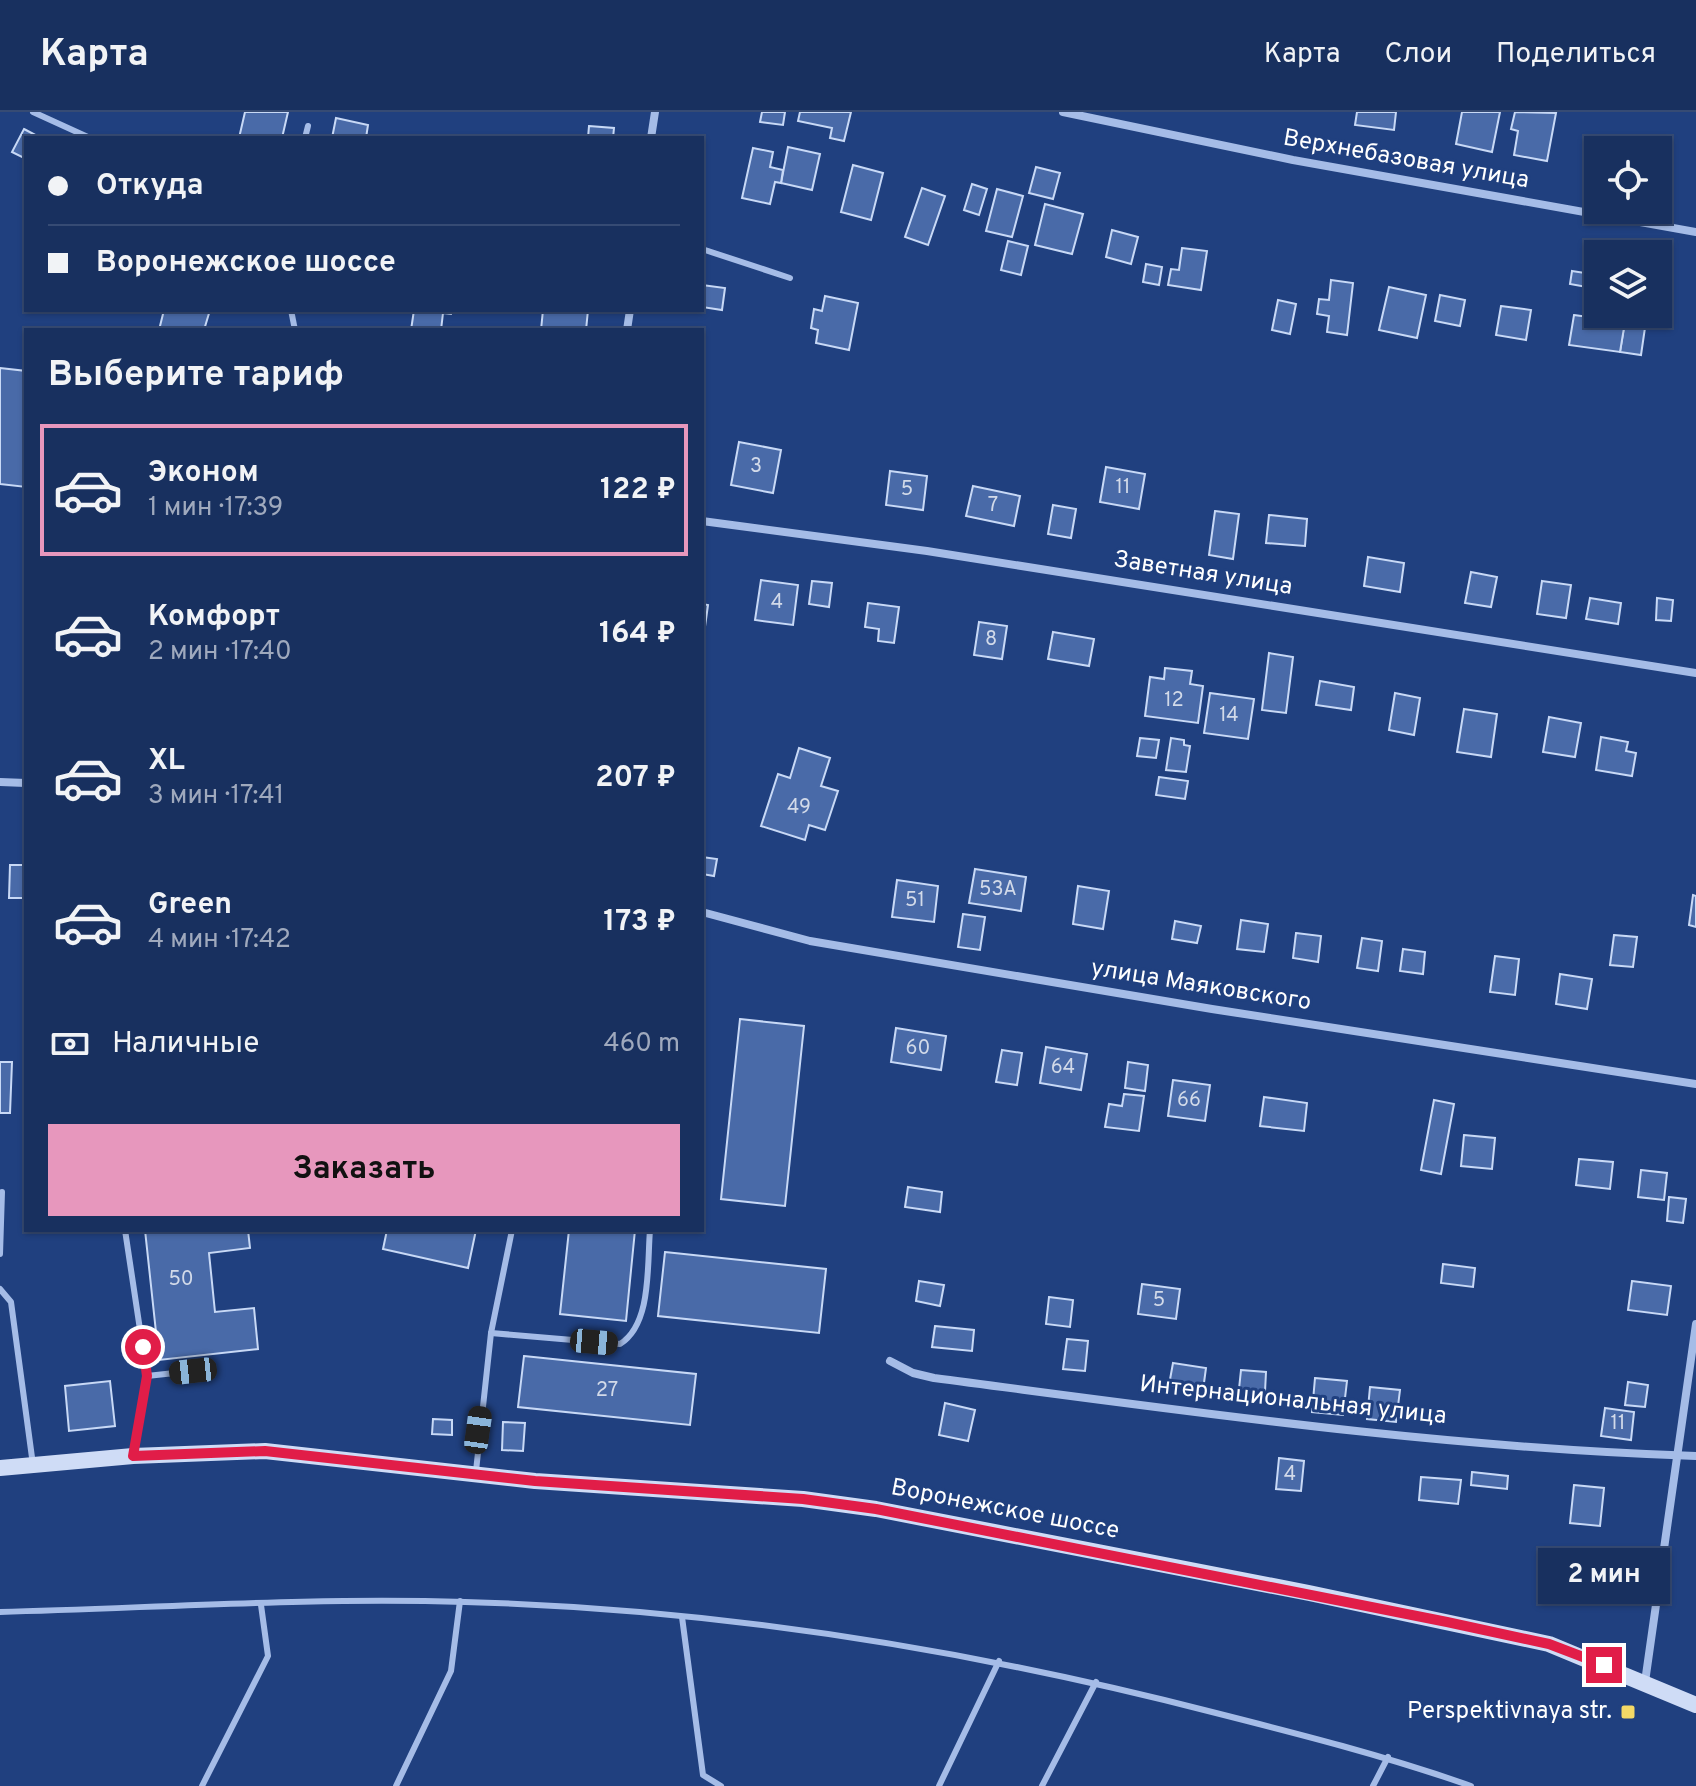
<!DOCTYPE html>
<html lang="ru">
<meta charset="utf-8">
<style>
:root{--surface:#18305f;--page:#213865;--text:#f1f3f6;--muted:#9fa9bd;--line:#364b74;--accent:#e797bd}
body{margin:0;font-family:Overpass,sans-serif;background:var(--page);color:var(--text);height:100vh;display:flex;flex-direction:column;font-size:30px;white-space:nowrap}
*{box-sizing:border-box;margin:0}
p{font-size:26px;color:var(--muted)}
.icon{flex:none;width:44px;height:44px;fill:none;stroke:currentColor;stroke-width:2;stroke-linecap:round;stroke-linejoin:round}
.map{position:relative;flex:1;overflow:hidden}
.panel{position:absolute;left:24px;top:216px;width:680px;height:904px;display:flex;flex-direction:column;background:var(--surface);border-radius:0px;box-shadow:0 2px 6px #0004,0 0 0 2px var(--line)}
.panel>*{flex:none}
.hud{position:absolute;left:24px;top:24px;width:680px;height:176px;border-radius:0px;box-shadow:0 2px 6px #0004,0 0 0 2px var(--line);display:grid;align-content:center;height:176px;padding:0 24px;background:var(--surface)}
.controls{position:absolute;left:1584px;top:24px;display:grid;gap:16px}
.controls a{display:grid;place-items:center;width:88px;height:88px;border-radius:0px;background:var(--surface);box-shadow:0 2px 6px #0004,0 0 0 2px var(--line);font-size:40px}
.end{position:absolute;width:36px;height:36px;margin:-18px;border:10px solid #e11d48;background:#fff;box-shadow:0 0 0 4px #fff}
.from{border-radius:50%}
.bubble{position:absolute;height:56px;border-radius:0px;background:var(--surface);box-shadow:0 2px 6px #0004,0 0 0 2px var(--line);font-size:26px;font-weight:700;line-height:56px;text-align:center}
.car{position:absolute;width:24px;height:48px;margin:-24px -12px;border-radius:10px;box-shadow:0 0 6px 2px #0007;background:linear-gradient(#222 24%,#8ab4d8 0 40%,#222 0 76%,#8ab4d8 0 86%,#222 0)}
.hud b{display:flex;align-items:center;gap:28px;height:76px;font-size:30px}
.hud b+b{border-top:2px solid var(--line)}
.hud i{width:20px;height:20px;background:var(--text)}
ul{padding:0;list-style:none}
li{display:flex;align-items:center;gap:24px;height:132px;margin:0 16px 12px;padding:0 8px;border:4px solid transparent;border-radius:0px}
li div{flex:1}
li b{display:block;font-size:30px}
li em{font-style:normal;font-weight:700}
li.on{border-color:var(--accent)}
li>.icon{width:72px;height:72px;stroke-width:1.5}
h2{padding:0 24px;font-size:36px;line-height:96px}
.pay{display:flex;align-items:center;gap:20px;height:88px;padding:0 24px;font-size:30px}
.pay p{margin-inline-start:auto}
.button{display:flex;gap:16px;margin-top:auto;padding:16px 24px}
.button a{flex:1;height:92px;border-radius:0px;background:var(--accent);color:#111;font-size:32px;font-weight:700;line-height:92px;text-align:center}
header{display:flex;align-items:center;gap:48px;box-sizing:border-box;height:112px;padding:0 40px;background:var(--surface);border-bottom:2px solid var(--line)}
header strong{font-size:38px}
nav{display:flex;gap:44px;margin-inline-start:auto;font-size:28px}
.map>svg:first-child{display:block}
.building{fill:#496aa8;stroke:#c8d9f6;stroke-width:2}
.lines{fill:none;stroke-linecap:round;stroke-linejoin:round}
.lane{stroke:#a5bce7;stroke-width:6}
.street{stroke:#a5bce7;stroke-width:8}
.secondary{stroke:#cfdcf6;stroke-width:16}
.route{stroke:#e11d48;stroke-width:10}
.poi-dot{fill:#f4d966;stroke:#20407f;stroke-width:3}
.labels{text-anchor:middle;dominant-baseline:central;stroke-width:6;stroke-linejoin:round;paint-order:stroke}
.number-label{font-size:20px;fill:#d2dae9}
.street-label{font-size:24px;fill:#fff;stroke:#20407f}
.poi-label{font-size:24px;fill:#fff;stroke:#20407f;text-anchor:end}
</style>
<header>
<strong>Карта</strong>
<nav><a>Карта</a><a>Слои</a><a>Поделиться</a></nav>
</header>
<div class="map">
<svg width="1696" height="1674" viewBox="0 0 1696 1674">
<rect width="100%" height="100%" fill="#20407f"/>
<g class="building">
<path d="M245 0H288L282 26H239Z"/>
<path d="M762 0H785L783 13 760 10Z"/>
<path d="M800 0H851L844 29 830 26 832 16 798 9Z"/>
<path d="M1357 0H1396L1394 18 1355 13Z"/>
<path d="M1462 0H1500L1492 40 1456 32Z"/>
<path d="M1515 0 1556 1 1547 49 1514 43 1518 19 1511 17Z"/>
<path d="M336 6 368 13 366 26H332Z"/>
<path d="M589 14 614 16 613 26H588Z"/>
<path d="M24 17 41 26H26V47L12 40Z"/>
<path d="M1600 26 1642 32 1641 38H1598Z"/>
<path d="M788 35 820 42 812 78 781 71Z"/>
<path d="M753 36 773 40 770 55 783 58 781 71 775 70 770 92 742 86Z"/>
<path d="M853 53 883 61 871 108 841 100Z"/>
<path d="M1036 55 1060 61 1053 87 1029 81Z"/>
<path d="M972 72 987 77 979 103 964 98Z"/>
<path d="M922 76 945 84 928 133 905 125Z"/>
<path d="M997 77 1023 84 1012 125 986 119Z"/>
<path d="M1045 92 1083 102 1072 142 1035 133Z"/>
<path d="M1112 118 1138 125 1131 152 1106 145Z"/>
<path d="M1008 129 1028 134 1021 163 1001 158Z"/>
<path d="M1182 136 1207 139 1201 178 1168 173 1171 157 1179 158Z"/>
<path d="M1146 152 1162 155 1159 173 1143 170Z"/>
<path d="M1572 159 1598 163V177L1570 172Z"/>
<path d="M1331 168 1353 171 1347 223 1327 220 1329 204 1317 202 1319 187 1329 188Z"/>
<path d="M702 173 725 176 722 198 702 195Z"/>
<path d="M1389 175 1426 183 1417 226 1379 218Z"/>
<path d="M1440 183 1465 188 1460 214 1435 209Z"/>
<path d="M825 184 858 191 849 238 816 231 818 218 811 216 814 197 822 199Z"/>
<path d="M1278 188 1296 192 1290 222 1272 218Z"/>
<path d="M1501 194 1531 198 1526 228 1496 223Z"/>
<path d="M164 198H210L204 218H159Z"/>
<path d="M414 198H452L451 202 443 201 441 218H411Z"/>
<path d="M543 198H588L586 218H541Z"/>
<path d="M1626 202H1647L1641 243 1620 240Z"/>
<path d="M1574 203 1625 210 1620 240 1569 233Z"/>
<path d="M0 256 26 259V375L0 372Z"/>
<path d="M739 330 781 338 773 381 731 373Z"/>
<path d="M1106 355 1145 362 1139 397 1100 390Z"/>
<path d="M890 359 927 364 923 398 886 393Z"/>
<path d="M973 374 1020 384 1014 414 966 404Z"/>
<path d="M1053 393 1076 397 1071 426 1048 422Z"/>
<path d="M1215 399 1239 402 1233 447 1209 443Z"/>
<path d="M1269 403 1307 407 1305 434 1266 431Z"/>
<path d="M1368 445 1404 451 1400 480 1364 474Z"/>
<path d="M1471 460 1497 465 1491 495 1465 491Z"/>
<path d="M761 468 798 473 793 513 755 508Z"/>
<path d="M812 469 832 471 829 495 809 492Z"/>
<path d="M1542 469 1571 473 1566 506 1537 502Z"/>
<path d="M1590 486 1621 491 1618 512 1586 507Z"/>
<path d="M1657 486 1673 488 1671 509 1656 508Z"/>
<path d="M868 491 899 495 894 531 878 529 879 517 865 515Z"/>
<path d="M702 492 708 493 702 536Z"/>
<path d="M979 510 1007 514 1002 547 974 543Z"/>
<path d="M1053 520 1094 527 1089 554 1048 547Z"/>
<path d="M1269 541 1293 545 1286 601 1262 598Z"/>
<path d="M1165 556 1192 559 1190 572 1203 574 1198 611 1145 604 1150 565 1164 567Z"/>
<path d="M1320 569 1354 575 1351 598 1316 593Z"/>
<path d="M1210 581 1254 587 1248 627 1204 621Z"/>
<path d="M1395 581 1420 586 1414 623 1389 618Z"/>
<path d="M1464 597 1497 602 1491 645 1457 640Z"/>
<path d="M1549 605 1581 611 1575 645 1543 640Z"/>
<path d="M1601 625 1628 630 1626 639 1636 641 1632 664 1596 658Z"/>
<path d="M1140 626 1159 628 1156 646 1137 644Z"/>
<path d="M1171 626 1184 628V633L1190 634 1186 660 1166 658Z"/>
<path d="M799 636 830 646 821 674 838 679 825 718 809 713 805 728 761 714 778 662 790 666Z"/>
<path d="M1159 665 1188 669 1185 687 1156 683Z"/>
<path d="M702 745 717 747 714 764 702 762Z"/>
<path d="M10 753H26V786H9Z"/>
<path d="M975 757 1026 765 1021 799 969 791Z"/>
<path d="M897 768 938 774 934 810 892 805Z"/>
<path d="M1078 774 1109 779 1103 817 1073 812Z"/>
<path d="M1693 783 1696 784V815L1689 813Z"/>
<path d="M963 802 985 805 980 838 958 835Z"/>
<path d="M1241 808 1268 812 1264 840 1237 837Z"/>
<path d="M1175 809 1201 814 1197 831 1172 827Z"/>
<path d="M1296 821 1321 824 1318 850 1293 846Z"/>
<path d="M1614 823 1637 825 1633 855 1610 853Z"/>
<path d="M1362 826 1382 829 1378 859 1357 856Z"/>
<path d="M1403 837 1425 840 1423 862 1400 859Z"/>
<path d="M1495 844 1519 847 1515 883 1490 880Z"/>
<path d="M1560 862 1592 867 1587 897 1556 892Z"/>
<path d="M740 907 804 914 785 1094 721 1087Z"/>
<path d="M896 916 946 924 941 958 891 950Z"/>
<path d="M1046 935 1087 942 1081 978 1040 971Z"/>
<path d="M1002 938 1022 941 1017 973 996 970Z"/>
<path d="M0 950H12L10 1001H0Z"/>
<path d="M1128 950 1148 953 1145 979 1125 976Z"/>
<path d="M1173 968 1210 973 1205 1009 1168 1004Z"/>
<path d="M1124 982 1144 984 1139 1019 1105 1015 1109 992 1122 994Z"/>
<path d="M1264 985 1307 991 1304 1019 1260 1014Z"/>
<path d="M1434 988 1454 992 1441 1062 1421 1058Z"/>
<path d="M1464 1023 1495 1026 1492 1057 1461 1054Z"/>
<path d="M1579 1047 1613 1050 1610 1077 1576 1073Z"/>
<path d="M1641 1058 1667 1061 1664 1088 1638 1085Z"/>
<path d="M908 1075 942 1080 940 1100 905 1095Z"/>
<path d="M1669 1085 1686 1087 1683 1111 1667 1109Z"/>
<path d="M145 1118H248L250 1136 209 1141 215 1200 254 1196 258 1237 159 1248Z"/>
<path d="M387 1118H476L468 1156 383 1137Z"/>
<path d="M569 1118H635L626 1209 560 1202Z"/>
<path d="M665 1140 826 1157 819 1221 658 1204Z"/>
<path d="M1443 1152 1475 1156 1473 1175 1441 1171Z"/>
<path d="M919 1169 944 1173 940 1194 916 1189Z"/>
<path d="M1632 1169 1671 1174 1667 1203 1628 1198Z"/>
<path d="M1142 1172 1180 1177 1176 1207 1138 1202Z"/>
<path d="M1049 1185 1073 1188 1070 1215 1046 1212Z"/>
<path d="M935 1214 974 1218 972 1239 932 1235Z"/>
<path d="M1067 1227 1088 1229 1085 1259 1063 1257Z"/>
<path d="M524 1244 696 1262 690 1313 518 1295Z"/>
<path d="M1173 1251 1206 1256 1203 1278 1169 1273Z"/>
<path d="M1241 1258 1266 1260 1265 1280 1239 1277Z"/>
<path d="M1315 1266 1347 1269 1343 1303 1312 1300Z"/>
<path d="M110 1269 115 1314 69 1319 65 1274Z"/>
<path d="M1628 1270 1648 1273 1645 1295 1625 1293Z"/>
<path d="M1370 1275 1400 1278 1396 1310 1367 1307Z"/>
<path d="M945 1291 975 1298 968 1329 939 1323Z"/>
<path d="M1605 1296 1634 1300 1631 1328 1601 1324Z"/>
<path d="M433 1307 452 1308V1323L432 1322Z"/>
<path d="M503 1310 525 1311 523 1339 502 1338Z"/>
<path d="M1279 1346 1304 1349 1301 1379 1276 1377Z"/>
<path d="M1472 1360 1508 1364 1507 1377 1471 1373Z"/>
<path d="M1421 1365 1461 1368 1458 1392 1419 1388Z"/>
<path d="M1574 1373 1604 1376 1600 1414 1570 1411Z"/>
</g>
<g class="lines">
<g class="lane">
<path d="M33 0 90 26"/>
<path d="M305 26 308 14"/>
<path d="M702 137 790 166"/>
<path d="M291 198 295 218"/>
<path d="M125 1118 147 1264 133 1344"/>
<path d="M0 1142 2 1080"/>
<path d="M0 1177 11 1190 33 1353"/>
<path d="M491 1221 620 1232C652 1212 647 1153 650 1118"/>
<path d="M147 1264 193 1259"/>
<path d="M476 1359 491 1221 512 1118"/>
<path d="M0 1500C153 1496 312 1485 465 1490 718 1497 967 1537 1212 1600 1299 1622 1386 1644 1471 1674"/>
<path d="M682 1505 703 1663 721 1674"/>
<path d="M202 1674 268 1544 261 1493"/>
<path d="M396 1674 451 1559 460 1489"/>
<path d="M939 1674 999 1549"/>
<path d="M1042 1674 1096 1570"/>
<path d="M1373 1674 1388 1645"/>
</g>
<g class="street">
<path d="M1063 0 1293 48 1696 120"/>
<path d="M651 26 655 0"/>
<path d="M627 218 630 198"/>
<path d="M702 409 927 439 1696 561"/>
<path d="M0 670 26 671"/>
<path d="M702 800 810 829 1212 897 1696 972"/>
<path d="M890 1249 913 1261 934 1266C1187 1299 1441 1336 1696 1344"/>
<path d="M1645 1570 1696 1212"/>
</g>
<path class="secondary" d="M0 1356 133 1344 265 1339 535 1369 803 1387 876 1397 1309 1481 1549 1532 1696 1593"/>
</g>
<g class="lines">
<path class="route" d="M143 1235 147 1264 133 1344 265 1339 535 1369 803 1387 876 1397 1447 1510 1549 1532 1604 1553"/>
</g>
<rect class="poi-dot" x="1620" y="1592" width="16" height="16" rx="4"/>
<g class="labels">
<g class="number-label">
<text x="756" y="355">3</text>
<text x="1123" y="376">11</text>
<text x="907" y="378">5</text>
<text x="993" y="394">7</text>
<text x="777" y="491">4</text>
<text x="991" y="528">8</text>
<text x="1174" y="589">12</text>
<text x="1229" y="604">14</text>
<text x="799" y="696">49</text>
<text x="998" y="778">53А</text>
<text x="915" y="789">51</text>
<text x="918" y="937">60</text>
<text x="1063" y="956">64</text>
<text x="1189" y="989">66</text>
<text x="181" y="1168">50</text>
<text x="1159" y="1189">5</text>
<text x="607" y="1279">27</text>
<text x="1618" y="1312">11</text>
<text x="1290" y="1363">4</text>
</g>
<g class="street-label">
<text transform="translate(1406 48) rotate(10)">Верхнебазовая улица</text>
<text transform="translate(1203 462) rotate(9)">Заветная улица</text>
<text transform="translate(1201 874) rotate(9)">улица Маяковского</text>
<text transform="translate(1293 1289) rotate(6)">Интернациональная улица</text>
<text transform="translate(1005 1398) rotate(11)">Воронежское шоссе</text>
</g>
<g class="poi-label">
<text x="1612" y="1600">Perspektivnaya str.</text>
</g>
</g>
</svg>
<div class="controls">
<a><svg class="icon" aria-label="locate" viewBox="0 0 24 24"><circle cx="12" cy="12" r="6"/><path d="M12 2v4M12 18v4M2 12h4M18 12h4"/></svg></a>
<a><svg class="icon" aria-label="layers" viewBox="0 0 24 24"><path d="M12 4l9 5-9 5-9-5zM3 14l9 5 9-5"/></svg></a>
</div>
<i class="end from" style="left:143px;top:1235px"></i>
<i class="end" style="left:1604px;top:1553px"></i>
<div class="bubble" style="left:1538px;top:1436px;width:132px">2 мин</div>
<i class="car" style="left:594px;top:1230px;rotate:95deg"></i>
<i class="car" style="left:193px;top:1259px;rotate:264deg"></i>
<i class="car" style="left:478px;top:1318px;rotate:8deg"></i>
<div class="hud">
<b><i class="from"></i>Откуда</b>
<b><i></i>Воронежское шоссе</b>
</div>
<section class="panel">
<h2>Выберите тариф</h2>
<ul>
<li class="on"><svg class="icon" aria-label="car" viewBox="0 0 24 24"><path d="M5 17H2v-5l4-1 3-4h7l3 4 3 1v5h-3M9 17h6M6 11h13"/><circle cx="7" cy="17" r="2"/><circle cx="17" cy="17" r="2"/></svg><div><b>Эконом</b><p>1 мин · 17:39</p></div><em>122 ₽</em></li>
<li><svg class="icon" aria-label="car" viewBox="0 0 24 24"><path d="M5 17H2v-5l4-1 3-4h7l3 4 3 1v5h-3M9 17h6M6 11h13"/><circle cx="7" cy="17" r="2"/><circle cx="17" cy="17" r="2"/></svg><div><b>Комфорт</b><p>2 мин · 17:40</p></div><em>164 ₽</em></li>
<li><svg class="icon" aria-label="car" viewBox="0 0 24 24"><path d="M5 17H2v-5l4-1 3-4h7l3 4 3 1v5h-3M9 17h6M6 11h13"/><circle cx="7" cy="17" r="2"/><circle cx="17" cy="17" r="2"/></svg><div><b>XL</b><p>3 мин · 17:41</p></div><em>207 ₽</em></li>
<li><svg class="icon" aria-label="car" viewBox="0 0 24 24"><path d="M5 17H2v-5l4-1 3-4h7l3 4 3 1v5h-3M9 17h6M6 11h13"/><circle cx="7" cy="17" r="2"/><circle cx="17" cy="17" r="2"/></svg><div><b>Green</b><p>4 мин · 17:42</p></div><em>173 ₽</em></li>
</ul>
<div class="pay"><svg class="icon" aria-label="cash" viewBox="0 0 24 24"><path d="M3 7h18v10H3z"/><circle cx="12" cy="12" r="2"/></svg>Наличные<p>460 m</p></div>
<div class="button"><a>Заказать</a></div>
</section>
</div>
